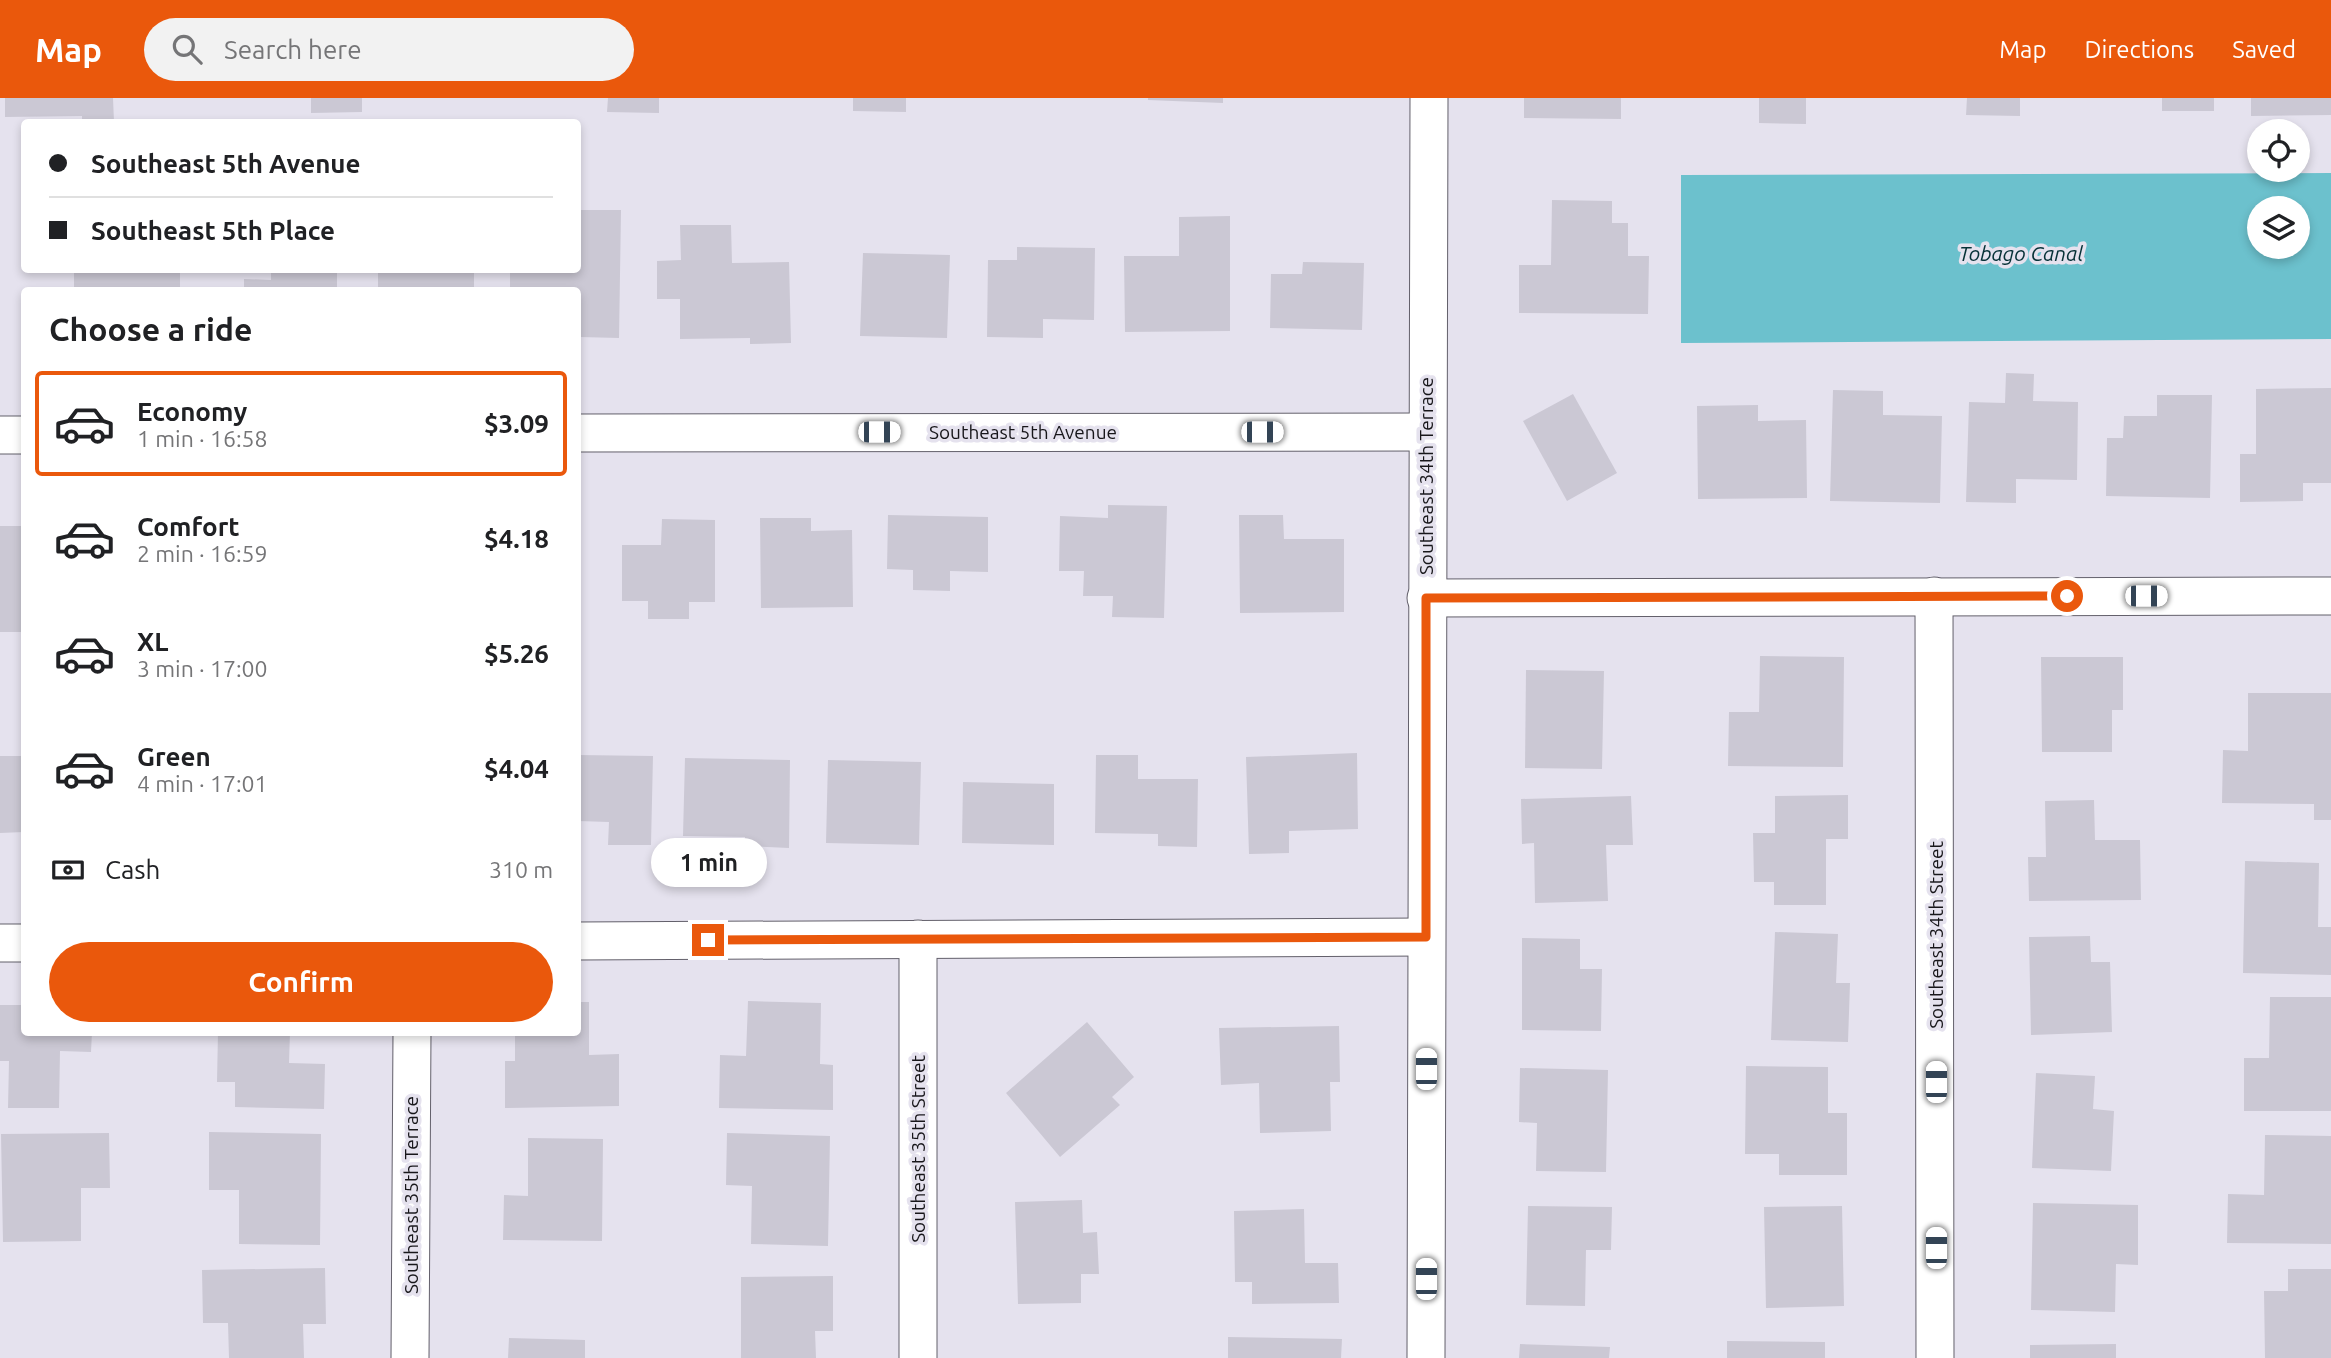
<!DOCTYPE html>
<meta charset="utf-8">
<style>
:root{--surface:#fff;--page:#f2f2f2;--text:#202124;--muted:#757577;--line:#e0e0e0;--accent:#ea580c}
body{margin:0;font-family:Ubuntu,sans-serif;background:var(--page);color:var(--text);height:100vh;display:flex;flex-direction:column;font-size:26px;white-space:nowrap}
*{box-sizing:border-box;margin:0}
p{font-size:23px;color:var(--muted)}
.icon{flex:none;width:38px;height:38px;fill:none;stroke:currentColor;stroke-width:2;stroke-linecap:round;stroke-linejoin:round}
.map{position:relative;flex:1;overflow:hidden}
.side{position:absolute;left:21px;top:189px;width:560px;height:749px;display:flex;flex-direction:column;background:var(--surface);border-radius:7px;box-shadow:0 4px 10px #0003}
.side>*{flex:none}
.hud{position:absolute;left:21px;top:21px;width:560px;height:154px;border-radius:7px;box-shadow:0 4px 10px #0003;display:grid;align-content:center;height:154px;padding:0 28px;background:var(--surface)}
.buttons{position:absolute;left:2247px;top:21px;display:grid;gap:14px}
.buttons a{display:grid;place-items:center;width:63px;height:63px;border-radius:50%;background:var(--surface);box-shadow:0 4px 10px #0003;font-size:35px}
.end{position:absolute;width:32px;height:32px;margin:-16px;border:9px solid #ea580c;background:#fff;box-shadow:0 0 0 4px #fff}
.from{border-radius:50%}
.bubble{position:absolute;height:49px;border-radius:24px;background:var(--surface);box-shadow:0 4px 10px #0003;font-size:23px;font-weight:600;line-height:49px;text-align:center}
.car{position:absolute;width:21px;height:42px;margin:-21px -10px;border-radius:9px;box-shadow:0 0 5px 2px #0007;background:linear-gradient(#fff 24%,#345 0 40%,#fff 0 76%,#345 0 86%,#fff 0)}
.hud b{display:flex;align-items:center;gap:24px;height:66px;font-size:26px}
.hud b+b{border-top:2px solid var(--line)}
.hud i{width:18px;height:18px;background:var(--text)}
ul{padding:0;list-style:none}
li{display:flex;align-items:center;gap:21px;height:105px;margin:0 14px 10px;padding:0 14px;border:4px solid transparent;border-radius:7px}
li div{flex:1}
li b{display:block;font-size:26px}
li em{font-style:normal;font-weight:600}
li.on{border-color:var(--accent)}
li>.icon{width:63px;height:63px;stroke-width:1.5}
h2{padding:0 28px;font-size:32px;line-height:84px}
.pay{display:flex;align-items:center;gap:18px;height:77px;padding:0 28px;font-size:26px}
.pay p{margin-inline-start:auto}
.button{display:flex;gap:14px;margin-top:auto;padding:14px 28px}
.button a{flex:1;height:80px;border-radius:42px;background:var(--accent);color:#fff;font-size:28px;font-weight:600;line-height:80px;text-align:center}
header{display:flex;align-items:center;gap:42px;box-sizing:border-box;height:98px;padding:0 35px;background:var(--accent);color:#fff}
header strong{font-size:33px}
nav{display:flex;gap:38px;margin-inline-start:auto;font-size:24px}
.search{width:490px;height:63px;background:var(--page);display:flex;align-items:center;gap:18px;box-sizing:border-box;padding:0 24px;border-radius:38px;color:var(--muted);font-size:26px}
.map>svg:first-child{display:block}
.water{fill:#6cc1cd;fill-rule:evenodd}
.building{fill:#cbc8d4}
.lines{fill:none;stroke-linecap:round;stroke-linejoin:round}
.minor-casing{stroke:#63606b;stroke-width:39}
.minor{stroke:#fff;stroke-width:37}
.route{stroke:#ea580c;stroke-width:9}
.labels{text-anchor:middle;dominant-baseline:central;stroke-width:7;stroke-linejoin:round;paint-order:stroke}
.street-label{font-size:19px;fill:#17161a;stroke:#e5e2ee}
.water-label{font-size:21px;font-style:italic;fill:#063137;stroke:#e5e2ee}
</style>
<header>
<strong>Map</strong>
<div class="search"><svg class="icon" aria-label="search" viewBox="0 0 24 24"><circle cx="10" cy="10" r="6"/><path d="M15 15l6 6"/></svg>Search here</div>
<nav><a>Map</a><a>Directions</a><a>Saved</a></nav>
</header>
<div class="map">
<svg width="2331" height="1260" viewBox="0 0 2331 1260">
<rect width="100%" height="100%" fill="#e5e2ee"/>
<path class="water" d="M2331 75V241L1681 245V77ZM2259 110H2298V149H2259Z"/>
<g class="building">
<path d="M5 0H113L114 24H82V18L5 19Z"/>
<path d="M311 0H362V14L311 15Z"/>
<path d="M608 0H659V15L607 14Z"/>
<path d="M853 0H906V14L853 13Z"/>
<path d="M1148 0H1223V5L1148 2Z"/>
<path d="M1524 0H1621V21L1524 20Z"/>
<path d="M1759 0H1806V26L1759 25Z"/>
<path d="M1967 0H2020V18L1966 17Z"/>
<rect x="2162" y="0" width="52" height="13"/>
<path d="M2251 0H2331V17L2251 18Z"/>
<path d="M1552 102 1612 103V125H1628V158H1649L1648 216 1519 215V167H1551Z"/>
<path d="M578 112H621L619 240 580 239 578 192H510V172H578Z"/>
<path d="M1230 118V233L1125 234 1124 158H1179V119Z"/>
<path d="M680 127H731L732 165 789 164 791 245 750 246V240L680 241V201H657V163L681 162Z"/>
<path d="M1017 149 1095 150 1094 222 1043 221V240L987 239 988 162H1017Z"/>
<path d="M863 155 950 157 947 240 860 238Z"/>
<path d="M1303 164 1364 165 1362 232 1270 230 1271 176H1302Z"/>
<rect x="74" y="172" width="106" height="20"/>
<path d="M271 172H337V192H244V181L271 182Z"/>
<rect x="378" y="172" width="96" height="20"/>
<path d="M2006 275 2034 276 2033 303 2078 304 2077 382 2016 381V405L1966 404 1969 304 2005 305Z"/>
<path d="M2331 290V385H2303V403L2240 404V356H2256V291Z"/>
<path d="M1833 292 1883 293V317L1942 318 1940 405 1830 403Z"/>
<path d="M1573 296 1617 375 1567 403 1523 323Z"/>
<path d="M2157 297H2212L2210 400 2106 398 2107 340H2123L2124 318H2157Z"/>
<path d="M1758 307V323L1806 322 1807 400 1698 401 1697 308Z"/>
<path d="M1108 407 1167 408 1164 520 1112 519 1113 498H1083L1084 473H1059L1060 418 1108 420Z"/>
<path d="M888 417 988 419V474L950 473V493L913 492V472L887 471Z"/>
<path d="M1239 417H1283L1284 441H1344V514L1240 515Z"/>
<path d="M760 420H811V433L852 432 853 509 761 510Z"/>
<path d="M662 421 715 422V504H689V521H648V503H622V447H661Z"/>
<rect x="0" y="428" width="24" height="106"/>
<path d="M1760 558 1844 559 1843 669 1728 668 1729 614H1759Z"/>
<path d="M2041 559H2123V612H2112V654H2042Z"/>
<path d="M1526 572 1604 573 1602 671 1525 670Z"/>
<path d="M2248 595H2331V722H2314V706L2222 705 2223 652 2248 653Z"/>
<path d="M1357 655 1358 731 1289 733V755L1249 756 1246 659Z"/>
<path d="M578 657 653 658 651 747H608L609 724 578 723Z"/>
<path d="M1096 657H1138V681H1198L1197 749 1158 748V736L1095 735Z"/>
<path d="M0 658H24V734L0 735Z"/>
<path d="M685 660 790 662 789 750 745 748V739L683 738Z"/>
<path d="M828 662 921 664 919 747 826 745Z"/>
<path d="M963 684 1054 686V747L962 745Z"/>
<path d="M1848 697V741H1826V807H1774V784H1754L1753 735H1775V698Z"/>
<path d="M1631 698 1633 747H1606L1608 803 1535 805 1534 745 1522 746 1521 701Z"/>
<path d="M2094 702 2095 742H2140L2141 802 2029 803 2028 759H2046L2045 703Z"/>
<path d="M2245 763 2319 765 2318 829H2331V877L2243 875Z"/>
<path d="M1775 834 1838 836 1836 885H1850L1848 944 1771 942Z"/>
<path d="M2090 838 2091 864H2110L2112 934 2031 937 2029 839Z"/>
<path d="M1522 840 1580 841V871H1602L1601 933 1522 932Z"/>
<path d="M2270 899H2331V1013H2244V960H2269Z"/>
<path d="M748 903 821 905 820 966 833 967V1012L719 1010 720 957 746 958Z"/>
<path d="M578 904H589V957L619 956V1008L505 1010V963H515V934H578Z"/>
<path d="M0 907H24V934H92L91 954 60 953 59 1010H8L9 963H0Z"/>
<path d="M1087 924 1134 979 1112 999 1120 1007 1060 1059 1006 995Z"/>
<path d="M1339 928 1340 984H1330L1331 1033 1260 1035 1259 985 1221 987 1219 930Z"/>
<path d="M218 934H290L289 965 325 966 324 1011 235 1009V984H217Z"/>
<path d="M1746 968 1828 969V1015H1847V1077H1779V1056H1745Z"/>
<path d="M1520 970 1608 972 1606 1074 1536 1073 1537 1025 1519 1024Z"/>
<path d="M2036 975 2095 978 2093 1011 2114 1013 2111 1073 2032 1070Z"/>
<path d="M209 1034 321 1036 320 1147 239 1146V1092H209Z"/>
<path d="M109 1035 110 1090H81V1143L3 1144 1 1036Z"/>
<path d="M727 1035 830 1038 828 1148 751 1146 752 1088 726 1087Z"/>
<path d="M2265 1037 2331 1038V1146L2227 1145 2228 1096 2264 1097Z"/>
<path d="M528 1040 603 1041 602 1143 503 1142 504 1097 528 1098Z"/>
<path d="M1082 1102 1083 1135 1097 1134 1099 1176H1081V1205L1018 1206 1015 1104Z"/>
<path d="M2033 1105 2138 1107V1167L2116 1166 2115 1214 2031 1212Z"/>
<path d="M1528 1108 1612 1109 1611 1152H1586L1585 1208 1526 1207Z"/>
<path d="M1842 1108 1844 1208 1766 1210 1764 1109Z"/>
<path d="M1304 1111 1305 1165H1338L1339 1205 1252 1206V1184H1235L1234 1113Z"/>
<path d="M325 1170 326 1226H303L304 1260H229L228 1225H203L202 1172Z"/>
<path d="M2288 1171H2331V1260H2265L2264 1193H2288Z"/>
<path d="M833 1178V1233H815L816 1260H741V1179Z"/>
<path d="M1228 1239 1342 1241 1341 1260H1228Z"/>
<path d="M509 1240 585 1242V1260H508Z"/>
<path d="M1727 1243 1825 1244V1260H1727Z"/>
<path d="M1520 1246 1610 1249 1609 1260H1519Z"/>
<path d="M2116 1246V1260H2030V1247Z"/>
</g>
<g class="lines">
<defs>
<g id="minor">
<path d="M578 335 1426 334"/>
<path d="M0 337H24"/>
<path d="M1934 498 1935 1260"/>
<path d="M1426 500 2331 498"/>
<path d="M918 841V1260"/>
<path d="M578 843 1426 839"/>
<path d="M0 845H24"/>
<path d="M410 1260 412 934"/>
<path d="M1426 1260 1429 0"/>
</g>
</defs>
<use href="#minor" class="minor-casing"/>
<use href="#minor" class="minor"/>
</g>
<g class="lines">
<path class="route" d="M708 842 1426 839V500L2067 498"/>
</g>
<g class="labels">
<g class="street-label">
<text x="1023" y="334">Southeast 5th Avenue</text>
<text transform="translate(1426 378) rotate(-90)">Southeast 34th Terrace</text>
<text transform="translate(1936 837) rotate(-90)">Southeast 34th Street</text>
<text transform="translate(918 1051) rotate(-90)">Southeast 35th Street</text>
<text transform="translate(411 1097) rotate(-90)">Southeast 35th Terrace</text>
</g>
<g class="water-label">
<text x="2021" y="155">Tobago Canal</text>
</g>
</g>
</svg>
<div class="buttons">
<a><svg class="icon" aria-label="locate" viewBox="0 0 24 24"><circle cx="12" cy="12" r="6"/><path d="M12 2v4M12 18v4M2 12h4M18 12h4"/></svg></a>
<a><svg class="icon" aria-label="layers" viewBox="0 0 24 24"><path d="M12 4l9 5-9 5-9-5zM3 14l9 5 9-5"/></svg></a>
</div>
<i class="end from" style="left:2067px;top:498px"></i>
<i class="end" style="left:708px;top:842px"></i>
<div class="bubble" style="left:651px;top:740px;width:116px">1 min</div>
<i class="car" style="left:879px;top:334px;rotate:90deg"></i>
<i class="car" style="left:1262px;top:334px;rotate:90deg"></i>
<i class="car" style="left:2146px;top:498px;rotate:90deg"></i>
<i class="car" style="left:1426px;top:971px;rotate:0deg"></i>
<i class="car" style="left:1936px;top:984px;rotate:0deg"></i>
<i class="car" style="left:1936px;top:1150px;rotate:0deg"></i>
<i class="car" style="left:1426px;top:1181px;rotate:0deg"></i>
<div class="hud">
<b><i class="from"></i>Southeast 5th Avenue</b>
<b><i></i>Southeast 5th Place</b>
</div>
<section class="side">
<h2>Choose a ride</h2>
<ul>
<li class="on"><svg class="icon" aria-label="car" viewBox="0 0 24 24"><path d="M5 17H2v-5l4-1 3-4h7l3 4 3 1v5h-3M9 17h6M6 11h13"/><circle cx="7" cy="17" r="2"/><circle cx="17" cy="17" r="2"/></svg><div><b>Economy</b><p>1 min · 16:58</p></div><em>$3.09</em></li>
<li><svg class="icon" aria-label="car" viewBox="0 0 24 24"><path d="M5 17H2v-5l4-1 3-4h7l3 4 3 1v5h-3M9 17h6M6 11h13"/><circle cx="7" cy="17" r="2"/><circle cx="17" cy="17" r="2"/></svg><div><b>Comfort</b><p>2 min · 16:59</p></div><em>$4.18</em></li>
<li><svg class="icon" aria-label="car" viewBox="0 0 24 24"><path d="M5 17H2v-5l4-1 3-4h7l3 4 3 1v5h-3M9 17h6M6 11h13"/><circle cx="7" cy="17" r="2"/><circle cx="17" cy="17" r="2"/></svg><div><b>XL</b><p>3 min · 17:00</p></div><em>$5.26</em></li>
<li><svg class="icon" aria-label="car" viewBox="0 0 24 24"><path d="M5 17H2v-5l4-1 3-4h7l3 4 3 1v5h-3M9 17h6M6 11h13"/><circle cx="7" cy="17" r="2"/><circle cx="17" cy="17" r="2"/></svg><div><b>Green</b><p>4 min · 17:01</p></div><em>$4.04</em></li>
</ul>
<div class="pay"><svg class="icon" aria-label="cash" viewBox="0 0 24 24"><path d="M3 7h18v10H3z"/><circle cx="12" cy="12" r="2"/></svg>Cash<p>310 m</p></div>
<div class="button"><a>Confirm</a></div>
</section>
</div>
